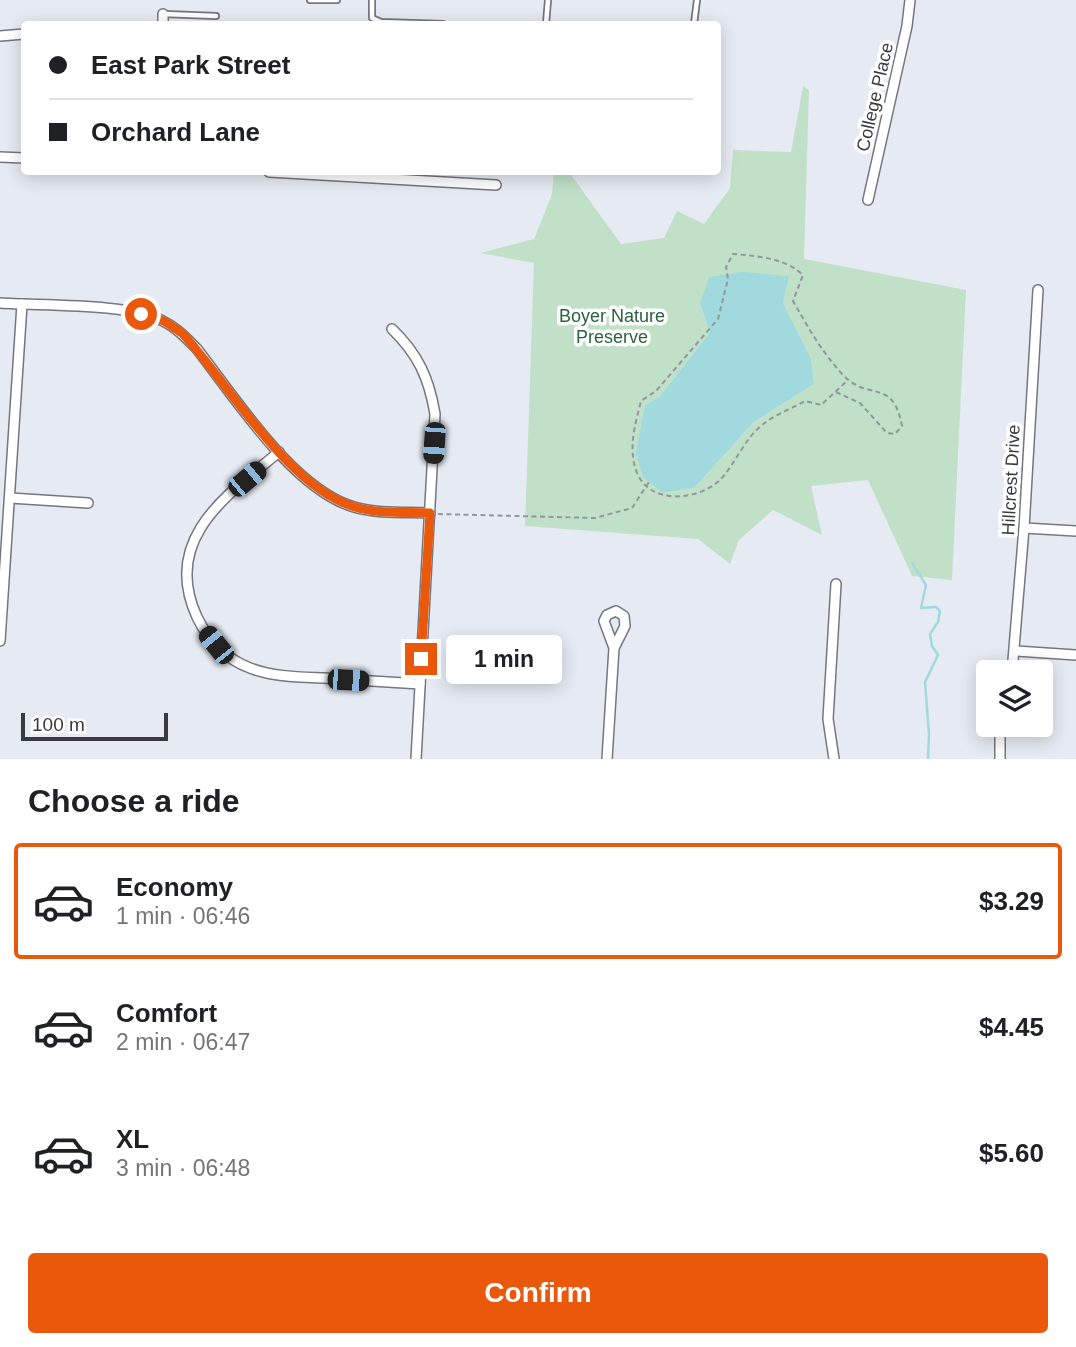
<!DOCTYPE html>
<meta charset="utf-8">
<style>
:root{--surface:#fff;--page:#f6f6f6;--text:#202124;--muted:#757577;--line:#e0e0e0;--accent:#ea580c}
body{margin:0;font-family:Arial,sans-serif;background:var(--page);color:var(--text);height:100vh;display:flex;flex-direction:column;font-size:26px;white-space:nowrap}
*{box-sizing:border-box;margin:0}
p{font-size:23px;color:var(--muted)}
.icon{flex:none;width:38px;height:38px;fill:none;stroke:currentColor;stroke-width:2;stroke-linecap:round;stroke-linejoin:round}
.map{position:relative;height:759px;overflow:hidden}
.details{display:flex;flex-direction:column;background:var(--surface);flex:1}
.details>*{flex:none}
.banner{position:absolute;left:21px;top:21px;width:700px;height:154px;border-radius:7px;box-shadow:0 4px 18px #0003;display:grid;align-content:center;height:154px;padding:0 28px;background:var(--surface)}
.fabs{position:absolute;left:976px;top:660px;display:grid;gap:14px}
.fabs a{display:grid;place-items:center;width:77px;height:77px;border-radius:7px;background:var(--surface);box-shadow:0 4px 18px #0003;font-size:35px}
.scale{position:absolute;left:21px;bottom:18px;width:147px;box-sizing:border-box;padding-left:7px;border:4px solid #3a3b3f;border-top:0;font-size:19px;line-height:24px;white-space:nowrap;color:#3a3b3f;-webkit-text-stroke:5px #fff;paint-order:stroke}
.end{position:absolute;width:32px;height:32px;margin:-16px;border:9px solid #ea580c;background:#fff;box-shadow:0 0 0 4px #fff}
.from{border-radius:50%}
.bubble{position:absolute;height:49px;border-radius:7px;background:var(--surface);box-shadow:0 4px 18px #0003;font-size:23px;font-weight:700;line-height:49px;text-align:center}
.car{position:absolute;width:21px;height:42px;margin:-21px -10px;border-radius:9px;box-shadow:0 0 5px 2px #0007;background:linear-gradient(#222 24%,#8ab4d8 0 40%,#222 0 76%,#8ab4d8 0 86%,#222 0)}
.banner b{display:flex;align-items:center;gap:24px;height:66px;font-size:26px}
.banner b+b{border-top:2px solid var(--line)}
.banner i{width:18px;height:18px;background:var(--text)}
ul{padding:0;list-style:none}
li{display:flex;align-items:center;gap:21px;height:116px;margin:0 14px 10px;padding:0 14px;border:4px solid transparent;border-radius:7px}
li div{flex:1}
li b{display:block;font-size:26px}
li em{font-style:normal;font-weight:700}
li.on{border-color:var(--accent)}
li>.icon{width:63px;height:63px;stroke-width:1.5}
h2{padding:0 28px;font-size:32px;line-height:84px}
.button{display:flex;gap:14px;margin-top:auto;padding:14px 28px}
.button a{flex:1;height:80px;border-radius:7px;background:var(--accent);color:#fff;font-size:28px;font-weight:700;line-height:80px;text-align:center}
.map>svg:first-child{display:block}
.green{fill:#c1e0c8;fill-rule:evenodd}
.water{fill:#a1dade}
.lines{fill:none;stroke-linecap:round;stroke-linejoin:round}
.stream{stroke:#a1dade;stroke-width:2.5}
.lane-casing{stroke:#74777f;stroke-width:8}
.street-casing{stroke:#74777f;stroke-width:12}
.path{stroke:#93969c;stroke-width:2;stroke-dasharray:5 3.5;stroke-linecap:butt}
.lane{stroke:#fff;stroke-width:4.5}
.street{stroke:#fff;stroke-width:9}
.route{stroke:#ea580c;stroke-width:9}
.labels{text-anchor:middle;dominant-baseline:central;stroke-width:7;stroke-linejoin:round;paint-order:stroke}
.street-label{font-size:18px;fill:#3a3b3f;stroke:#fff}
.park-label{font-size:18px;fill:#29633c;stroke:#fff}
</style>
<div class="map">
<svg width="1076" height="759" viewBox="0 0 1076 759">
<rect width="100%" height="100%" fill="#e6ebf3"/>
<path class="green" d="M803 86 809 90 804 259 966 290 952 580 912 576 868 480 811 486 822 535 773 510 739 540 730 564 698 539 525 526 534 263 480 253 534 239 552 194 554 172H569L621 244 664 238 677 211 704 224 730 188 733 150 791 152ZM783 303 811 358 814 384 754 422 695 487 645 405 660 396 710 332 700 304Z"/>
<path class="water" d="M743 272 789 276 783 303 811 358 814 384 754 422 695 487 663 493 643 477 636 453 645 405 660 396 710 332 700 304 709 277Z"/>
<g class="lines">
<path class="stream" d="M912 563 926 585 921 608 936 607 940 611 938 622 930 634 932 646 938 655 925 682 929 734 928 759"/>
<defs>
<g id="lane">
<path d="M310 0H337"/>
<path d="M372 0V18L381 22 443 24"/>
<path d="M164 14 216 16"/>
<path d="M546 24 548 0"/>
<path d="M694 24 697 0"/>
</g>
<g id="street">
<path d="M163 24V14"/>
<path d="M0 36 24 34"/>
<path d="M0 157 24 158"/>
<path d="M269 172 496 185"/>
<path d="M868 200 907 26 910 0"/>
<path d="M0 303C42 306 129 303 163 321 177 328 186 338 197 349 236 399 293 489 354 507 378 514 405 512 430 513"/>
<path d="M392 329C418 354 429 378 435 414L416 759"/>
<path d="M279 452C227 495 161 539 197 617 208 640 226 659 250 668 273 677 299 677 324 678 356 680 388 682 420 684"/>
<path d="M10 498 88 503"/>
<path d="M1024 528 1076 531"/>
<path d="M0 641 22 304"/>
<path d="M1016 651 1076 655"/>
<path d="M1012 672 1024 528 1038 290"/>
<path d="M1000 724V759"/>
<path d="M607 759 614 648 604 621 607 615 616 611 624 616 625 626 614 648"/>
<path d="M834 759 828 719 836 584"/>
</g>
</defs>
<use href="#lane" class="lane-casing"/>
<use href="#street" class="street-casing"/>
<g class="path">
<path d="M836 392 860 403 887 433 895 434 902 426C893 378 870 401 845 377 823 354 809 329 793 301L803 275C785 258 758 256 733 254L726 267 728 279 718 319 656 391 641 401C635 425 627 451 638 475 652 505 698 500 719 481 735 465 744 439 762 425 774 415 791 409 805 401L821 405 848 380"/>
<path d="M438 514 595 518 632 508 649 482"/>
</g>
<use href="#lane" class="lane"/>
<use href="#street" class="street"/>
</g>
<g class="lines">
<path class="route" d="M141 314 164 321 182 333C229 384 288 488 355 507 378 514 405 512 430 513L421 659"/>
</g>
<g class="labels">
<g class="street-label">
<text transform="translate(875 97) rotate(-77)">College Place</text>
<text transform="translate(1011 480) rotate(-87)">Hillcrest Drive</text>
</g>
<g class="park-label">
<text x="612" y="316">Boyer Nature<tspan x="612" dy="21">Preserve</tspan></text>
</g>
</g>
</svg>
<div class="fabs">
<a><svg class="icon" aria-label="layers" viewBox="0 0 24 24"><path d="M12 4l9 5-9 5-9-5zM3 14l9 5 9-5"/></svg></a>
</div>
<div class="scale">100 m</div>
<i class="end from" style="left:141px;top:314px"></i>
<i class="end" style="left:421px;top:659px"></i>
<div class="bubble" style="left:446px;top:635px;width:116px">1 min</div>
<i class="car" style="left:434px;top:443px;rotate:184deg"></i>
<i class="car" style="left:247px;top:479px;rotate:50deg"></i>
<i class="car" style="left:216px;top:645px;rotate:321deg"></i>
<i class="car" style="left:348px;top:680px;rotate:93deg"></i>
<div class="banner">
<b><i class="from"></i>East Park Street</b>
<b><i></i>Orchard Lane</b>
</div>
</div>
<section class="details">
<h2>Choose a ride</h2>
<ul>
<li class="on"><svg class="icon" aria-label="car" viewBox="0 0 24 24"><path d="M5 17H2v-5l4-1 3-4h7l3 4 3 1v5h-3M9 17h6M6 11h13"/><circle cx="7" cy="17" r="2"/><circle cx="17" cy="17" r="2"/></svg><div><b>Economy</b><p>1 min · 06:46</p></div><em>$3.29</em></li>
<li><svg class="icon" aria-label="car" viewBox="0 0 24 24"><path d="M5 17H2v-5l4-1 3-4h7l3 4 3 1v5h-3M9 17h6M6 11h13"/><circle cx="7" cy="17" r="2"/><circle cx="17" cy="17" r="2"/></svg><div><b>Comfort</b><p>2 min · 06:47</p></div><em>$4.45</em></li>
<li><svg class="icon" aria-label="car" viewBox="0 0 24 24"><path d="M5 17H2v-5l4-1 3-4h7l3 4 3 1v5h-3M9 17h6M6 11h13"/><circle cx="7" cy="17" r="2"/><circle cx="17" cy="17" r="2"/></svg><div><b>XL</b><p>3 min · 06:48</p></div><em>$5.60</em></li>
</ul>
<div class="button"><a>Confirm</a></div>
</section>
